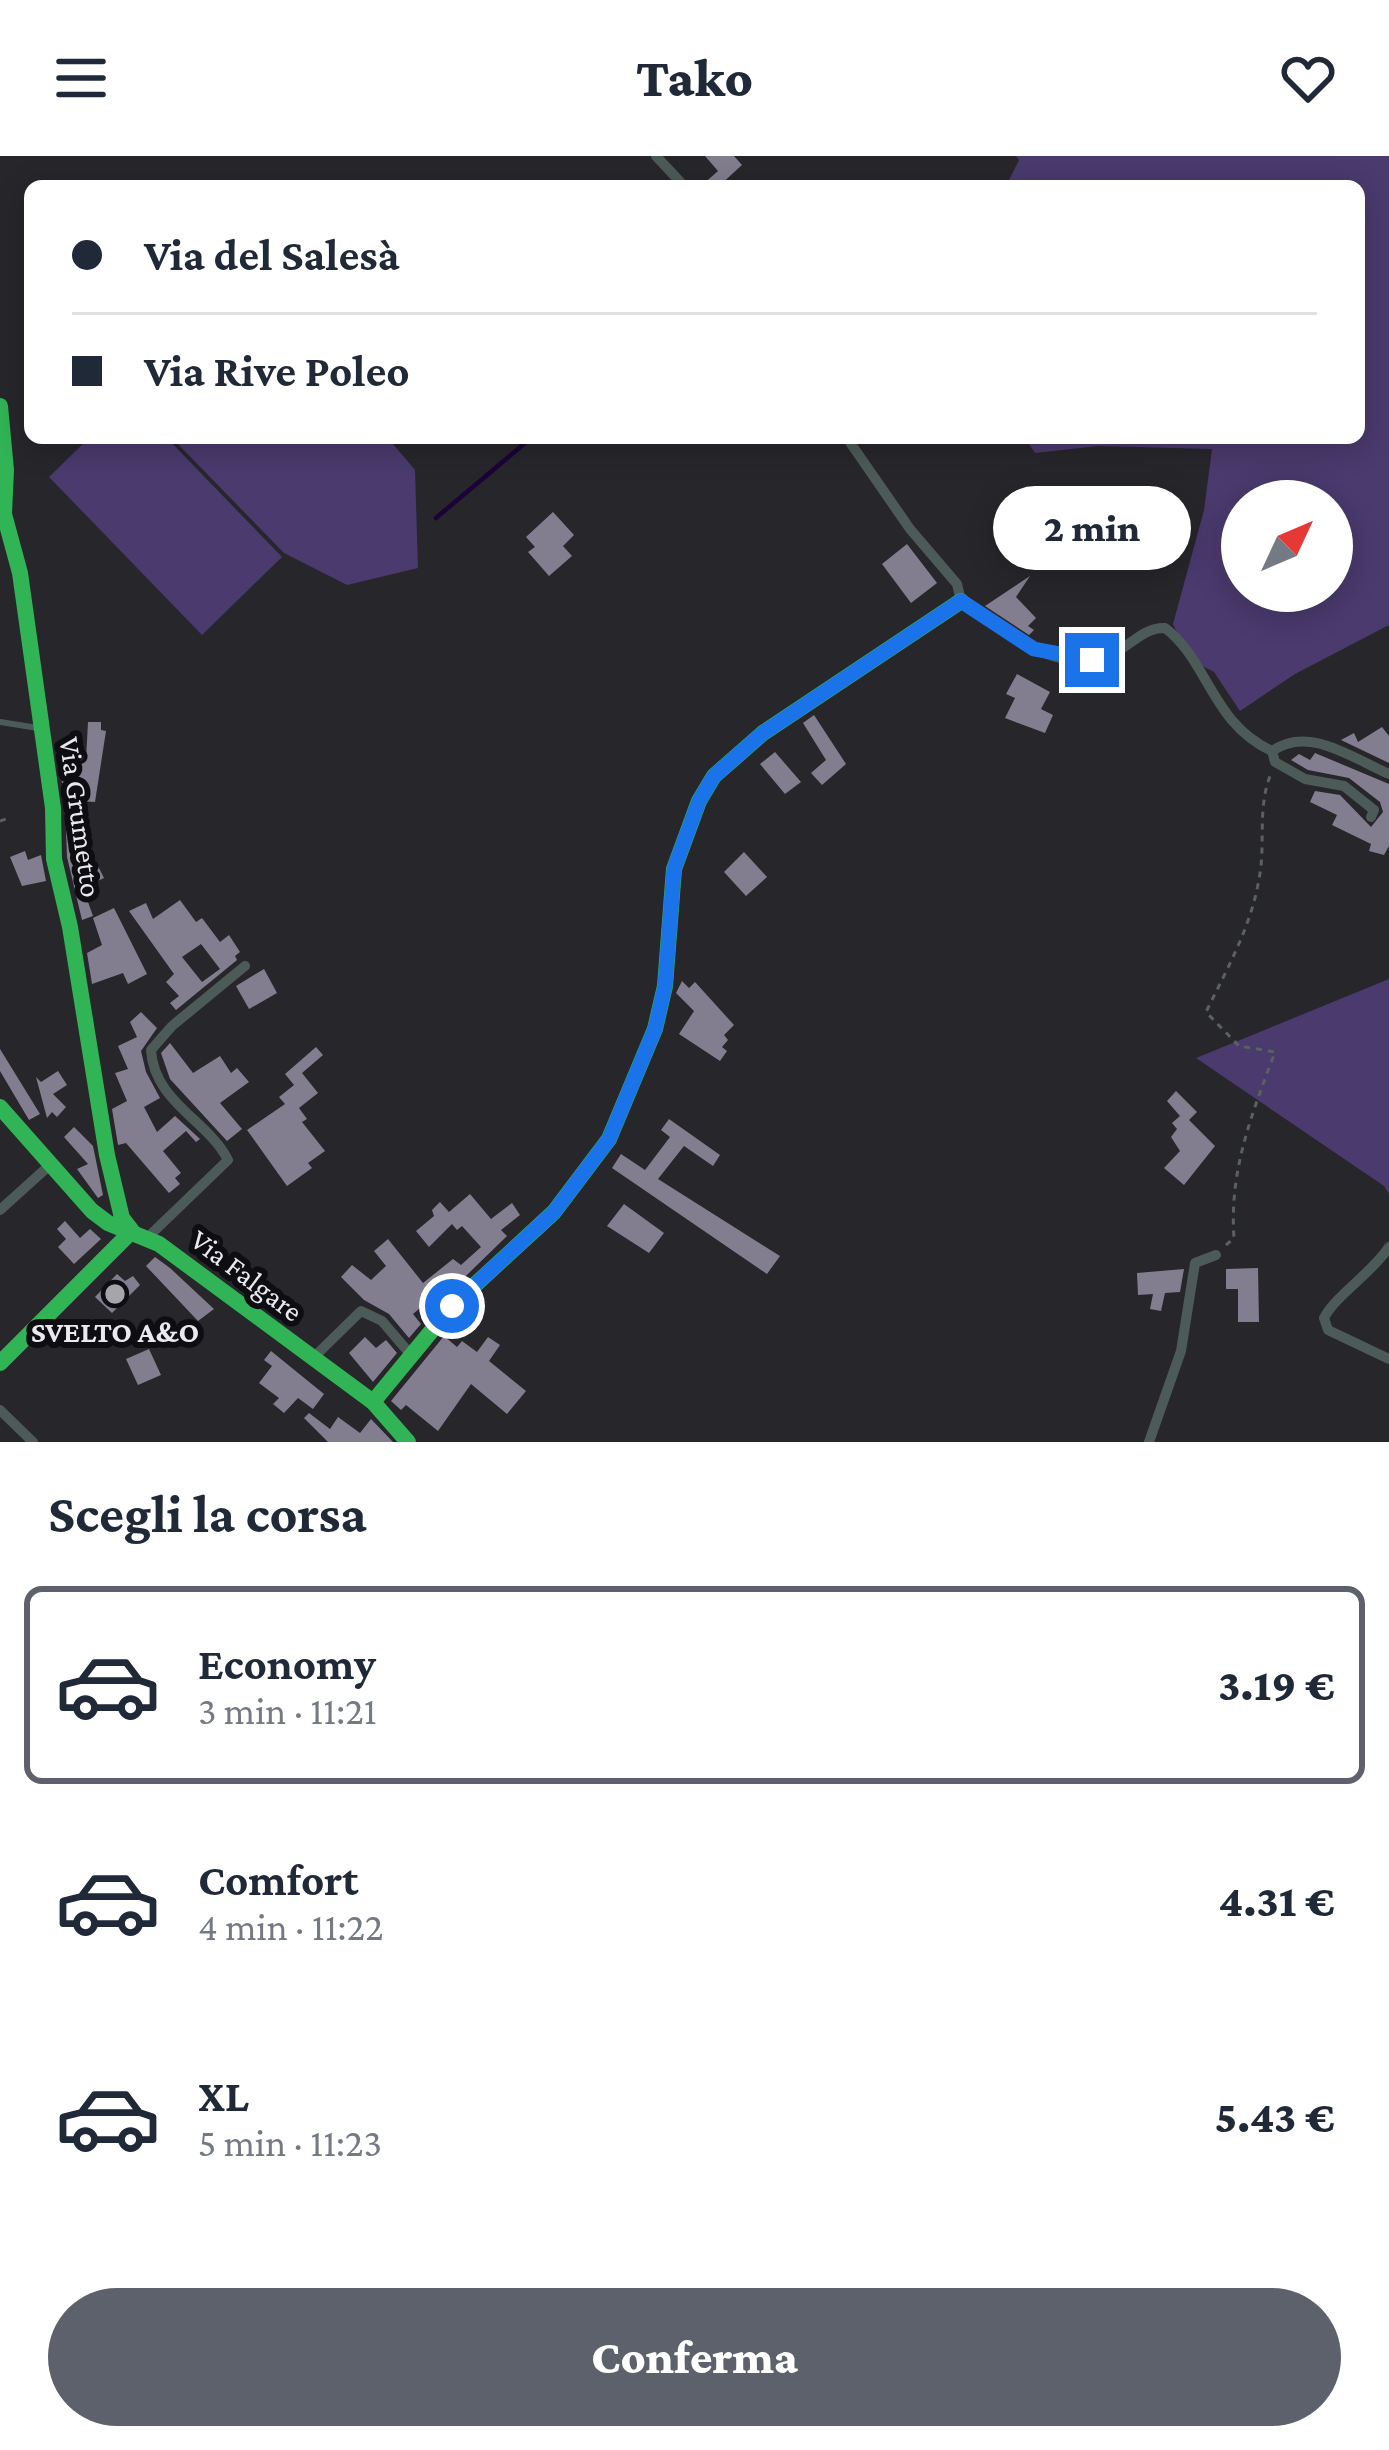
<!DOCTYPE html>
<html lang="it">
<meta charset="utf-8">
<style>
:root{--surface:#fff;--page:#f6f6f7;--text:#1f2937;--muted:#747a83;--line:#e0e1e3;--accent:#5c616b}
body{margin:0;font-family:"Crimson Pro",serif;background:var(--page);color:var(--text);height:100vh;display:flex;flex-direction:column;font-size:45px;white-space:nowrap}
*{box-sizing:border-box;margin:0}
p{font-size:39px;color:var(--muted)}
.icon{flex:none;width:66px;height:66px;fill:none;stroke:currentColor;stroke-width:2;stroke-linecap:round;stroke-linejoin:round}
.map{position:relative;height:1286px;overflow:hidden}
.drawer{display:flex;flex-direction:column;background:var(--surface);flex:1}
.drawer>*{flex:none}
.guide{position:absolute;left:24px;top:24px;width:1341px;height:264px;border-radius:18px;box-shadow:0 6px 30px #0003;display:grid;align-content:center;height:264px;padding:0 48px;background:var(--surface)}
.needle{width:78px;rotate:46deg}
.buttons{position:absolute;left:1221px;top:324px;display:grid;gap:24px}
.buttons a{display:grid;place-items:center;width:132px;height:132px;border-radius:50%;background:var(--surface);box-shadow:0 6px 30px #0003;font-size:60px}
.end{position:absolute;width:54px;height:54px;margin:-27px;border:15px solid #1a73e8;background:#fff;box-shadow:0 0 0 6px #fff}
.from{border-radius:50%}
.bubble{position:absolute;height:84px;border-radius:42px;background:var(--surface);box-shadow:0 6px 30px #0003;font-size:39px;font-weight:800;line-height:84px;text-align:center}
.guide b{display:flex;align-items:center;gap:42px;height:114px;font-size:45px}
.guide b+b{border-top:3px solid var(--line)}
.guide i{width:30px;height:30px;background:var(--text)}
ul{padding:0;list-style:none}
li{display:flex;align-items:center;gap:36px;height:198px;margin:0 24px 18px;padding:0 24px;border:6px solid transparent;border-radius:18px}
li div{flex:1}
li b{display:block;font-size:45px}
li em{font-style:normal;font-weight:800}
li.selected{border-color:var(--accent)}
li>.icon{width:108px;height:108px;stroke-width:1.5}
h2{padding:0 48px;font-size:54px;line-height:144px}
.action{display:flex;gap:24px;margin-top:auto;padding:24px 48px}
.action a{flex:1;height:138px;border-radius:72px;background:var(--accent);color:#fff;font-size:48px;font-weight:800;line-height:138px;text-align:center}
header{display:flex;justify-content:space-between;align-items:center;height:156px;padding:0 48px;background:var(--surface);font-size:54px;font-weight:800}
.map>svg:first-child{display:block}
.green{fill:#4a3a6e;fill-rule:evenodd}
.lines{fill:none;stroke-linecap:round;stroke-linejoin:round}
.stream{stroke:#1b033a;stroke-width:4.5}
.building{fill:#827e8f;fill-rule:evenodd}
.path{stroke:#596261;stroke-width:3;stroke-dasharray:6 6;stroke-linecap:butt}
.lane{stroke:#4c5b57;stroke-width:6}
.street{stroke:#4c5b57;stroke-width:10}
.fast{stroke:#30b455;stroke-width:16}
.route{stroke:#1a73e8;stroke-width:15}
.poi-dot{fill:#a6a5aa;stroke:#0e0e12;stroke-width:4.5}
.labels{text-anchor:middle;dominant-baseline:central;stroke-width:12;stroke-linejoin:round;paint-order:stroke}
.street-label{font-size:30px;fill:#eae9ef;stroke:#0e0e12}
.poi-label{font-size:30px;font-weight:bold;fill:#eae9ef;stroke:#0e0e12}
</style>
<header><svg class="icon" aria-label="menu" viewBox="0 0 24 24"><path d="M4 6h16M4 12h16M4 18h16"/></svg>Tako<svg class="icon" aria-label="heart" viewBox="0 0 24 24"><path d="M12 20l-8-8c-3-5 5-10 8-4 3-6 11-1 8 4z"/></svg></header>
<div class="map">
<svg width="1389" height="1286" viewBox="0 0 1389 1286">
<rect width="100%" height="100%" fill="#27262b"/>
<g class="green">
<path d="M1016 0H1389V469L1295 518 1240 555 1214 516 1189 503 1173 468 1204 354 1212 293 1098 290 1035 297 1025 282H1359V30H1006L1019 4ZM1242 345H1332V435H1242Z"/>
<path d="M89 282H167L282 401 202 479 49 321Z"/>
<path d="M172 282H388L415 314 418 412 347 429 284 397Z"/>
<path d="M1389 823V1038L1384 1030 1196 902Z"/>
</g>
<g class="lines">
<path class="stream" d="M436 362 531 282"/>
</g>
<g class="building">
<path d="M705 0H734L742 9 719 30H701L718 15Z"/>
<path d="M553 356 574 379 563 390 572 400 549 420 528 396 535 391 526 381Z"/>
<path d="M907 388 937 427 911 447 882 408Z"/>
<path d="M1030 420 1016 441 1036 462 1028 470 1034 474 1029 479 985 450Z"/>
<path d="M1017 518 1050 536 1041 553 1053 559 1045 577 1005 562 1015 542 1006 538Z"/>
<path d="M814 559 846 608 822 629 811 617 826 604 803 567Z"/>
<path d="M88 566H101V574L106 575 95 646 80 645V626L62 627 59 606 86 604Z"/>
<path d="M1382 571 1389 580V607L1341 584 1354 577 1358 586Z"/>
<path d="M775 596 801 626 785 638 760 608Z"/>
<path d="M1315 597 1389 628V690L1384 699 1369 695 1371 688 1332 669 1337 659 1310 646 1315 635 1340 639 1371 671 1383 656 1380 646 1349 622 1308 614 1291 604 1299 598 1310 604Z"/>
<path d="M82 674 84 711 96 706 104 722 83 732 93 760 82 764 67 701 66 675Z"/>
<path d="M25 695 28 704 41 699 46 725 22 730 10 701Z"/>
<path d="M744 696 767 721 746 740 724 716Z"/>
<path d="M180 744 196 766 202 762 220 786 229 779 240 796 235 800 237 804 176 854 170 847 179 840 166 826 174 818 129 755 146 747 153 763ZM201 788 220 813 202 826 182 801Z"/>
<path d="M114 752 147 818 128 828 123 817 92 828 87 797 102 789 93 762Z"/>
<path d="M264 813 277 837 249 853 236 830Z"/>
<path d="M682 825 689 832 695 826 734 869 724 879 728 884 722 891 727 895 720 905 679 878 694 855 676 837Z"/>
<path d="M141 856 157 872 141 895 146 916 160 942 144 951 157 976 175 960 200 983 196 986 186 975 163 995 181 1017 175 1022 180 1028 169 1037 126 987 118 989 112 953 127 945 115 917 128 913 118 890 137 881 130 866Z"/>
<path d="M170 887 193 917 220 900 231 917 237 912 249 926 220 947 242 973 227 985 170 923 161 897Z"/>
<path d="M316 891 323 899 302 917 318 937 299 952 307 963 302 966 325 995 308 1007 312 1012 287 1030 247 974 285 948 279 941 294 929 285 918Z"/>
<path d="M0 893 40 958 29 964 0 915Z"/>
<path d="M58 915 67 929 53 938 66 951 57 961 52 956 47 962 36 921 41 926Z"/>
<path d="M1176 935 1197 956 1189 964 1215 990 1184 1029 1164 1012 1180 995 1171 981 1177 973 1172 967 1180 960 1167 945Z"/>
<path d="M669 963 720 999 713 1010 684 990 658 1023 780 1100 767 1118 612 1012 621 998 645 1014 670 981 661 974Z"/>
<path d="M74 971 93 990 103 1039 98 1042 77 1013 88 1008 64 981Z"/>
<path d="M470 1038 491 1063 512 1047 520 1059 501 1074 507 1080 437 1148 432 1142 413 1158 421 1168 409 1182 389 1158 364 1144 341 1121 352 1109 371 1124 386 1110 374 1095 388 1083 423 1127 453 1103 461 1109 481 1091 462 1070 457 1074 452 1068 429 1091 416 1075 434 1060 432 1054 440 1046 449 1056Z"/>
<path d="M624 1048 664 1077 649 1097 607 1070Z"/>
<path d="M65 1065 80 1082 90 1073 101 1083 74 1108 58 1091 66 1083 57 1073Z"/>
<path d="M155 1101 170 1112 214 1153 198 1165 146 1110Z"/>
<path d="M1258 1112 1259 1166H1238V1133H1226V1113Z"/>
<path d="M1184 1113 1180 1136 1165 1137 1161 1155 1150 1153 1153 1138 1138 1139 1137 1117Z"/>
<path d="M117 1118 125 1125 133 1120 140 1129 112 1157 95 1141Z"/>
<path d="M444 1180 457 1191 462 1185 477 1196 488 1181 500 1189 489 1205 526 1235 507 1258 471 1228 438 1275 406 1249 401 1254 391 1245Z"/>
<path d="M365 1181 376 1192 386 1184 397 1197 373 1226 349 1197Z"/>
<path d="M149 1193 161 1219 138 1229 126 1203Z"/>
<path d="M271 1195 324 1238 313 1253 298 1242 284 1257 273 1248 279 1242 259 1227 272 1210 264 1204Z"/>
<path d="M309 1257 330 1273 338 1261 360 1277 371 1263 393 1286H328L304 1262Z"/>
</g>
<g class="lines">
<g class="path">
<path d="M0 665 6 663"/>
<path d="M1226 1089 1234 1082C1229 1014 1252 958 1275 896L1239 890 1206 856C1227 813 1251 771 1259 723 1266 688 1257 655 1270 620"/>
</g>
<path class="lane" d="M0 566 38 572"/>
<g class="street">
<path d="M656 0 684 30"/>
<path d="M847 282 910 373 957 428 961 445C998 471 1056 520 1107 501 1128 493 1142 471 1165 472 1208 504 1212 568 1272 595L1275 606 1305 623 1344 630 1374 654 1371 661"/>
<path d="M1272 595C1309 569 1352 602 1389 618"/>
<path d="M0 1054 51 1008"/>
<path d="M148 1081 228 1004C208 964 154 946 151 894L172 870 245 810"/>
<path d="M1389 1091C1371 1118 1336 1139 1324 1162L1328 1174 1389 1203"/>
<path d="M313 1202 361 1155 382 1165 411 1199"/>
<path d="M0 1254 33 1286"/>
<path d="M1149 1286 1181 1195 1195 1107 1216 1099"/>
</g>
<g class="fast">
<path d="M0 250 6 314 4 358 20 417 53 652 54 703 70 771 107 999 122 1062 132 1075 0 1207"/>
<path d="M0 951 92 1055 108 1067 159 1088 373 1246 408 1286"/>
<path d="M373 1246 452 1150 554 1056 609 983 655 873 665 830 674 713 699 645 714 620 763 577 961 445"/>
</g>
</g>
<g class="lines">
<path class="route" d="M452 1150 554 1056 609 983 655 873 665 830 674 713 699 645 714 620 763 577 961 445 1034 493 1092 504"/>
</g>
<circle class="poi-dot" cx="115" cy="1138" r="12"/>
<g class="labels">
<g class="street-label">
<text transform="translate(81 661) rotate(82)">Via Grumetto</text>
<text transform="translate(247 1119) rotate(37)">Via Falgare</text>
</g>
<g class="poi-label">
<text x="115" y="1175">SVELTO A&amp;O</text>
</g>
</g>
</svg>
<div class="buttons">
<a><svg class="needle" viewBox="-14 -14 28 28"><path d="M0-13l5 13h-10z" fill="#e53935"/><path d="M0 13l5-13h-10z" fill="#747a83"/></svg></a>
</div>
<i class="end from" style="left:452px;top:1150px"></i>
<i class="end" style="left:1092px;top:504px"></i>
<div class="bubble" style="left:993px;top:330px;width:198px">2 min</div>
<div class="guide">
<b><i class="from"></i>Via del Salesà</b>
<b><i></i>Via Rive Poleo</b>
</div>
</div>
<section class="drawer">
<h2>Scegli la corsa</h2>
<ul>
<li class="selected"><svg class="icon" aria-label="car" viewBox="0 0 24 24"><path d="M5 17H2v-5l4-1 3-4h7l3 4 3 1v5h-3M9 17h6M6 11h13"/><circle cx="7" cy="17" r="2"/><circle cx="17" cy="17" r="2"/></svg><div><b>Economy</b><p>3 min · 11:21</p></div><em>3.19 €</em></li>
<li><svg class="icon" aria-label="car" viewBox="0 0 24 24"><path d="M5 17H2v-5l4-1 3-4h7l3 4 3 1v5h-3M9 17h6M6 11h13"/><circle cx="7" cy="17" r="2"/><circle cx="17" cy="17" r="2"/></svg><div><b>Comfort</b><p>4 min · 11:22</p></div><em>4.31 €</em></li>
<li><svg class="icon" aria-label="car" viewBox="0 0 24 24"><path d="M5 17H2v-5l4-1 3-4h7l3 4 3 1v5h-3M9 17h6M6 11h13"/><circle cx="7" cy="17" r="2"/><circle cx="17" cy="17" r="2"/></svg><div><b>XL</b><p>5 min · 11:23</p></div><em>5.43 €</em></li>
</ul>
<div class="action"><a>Conferma</a></div>
</section>
